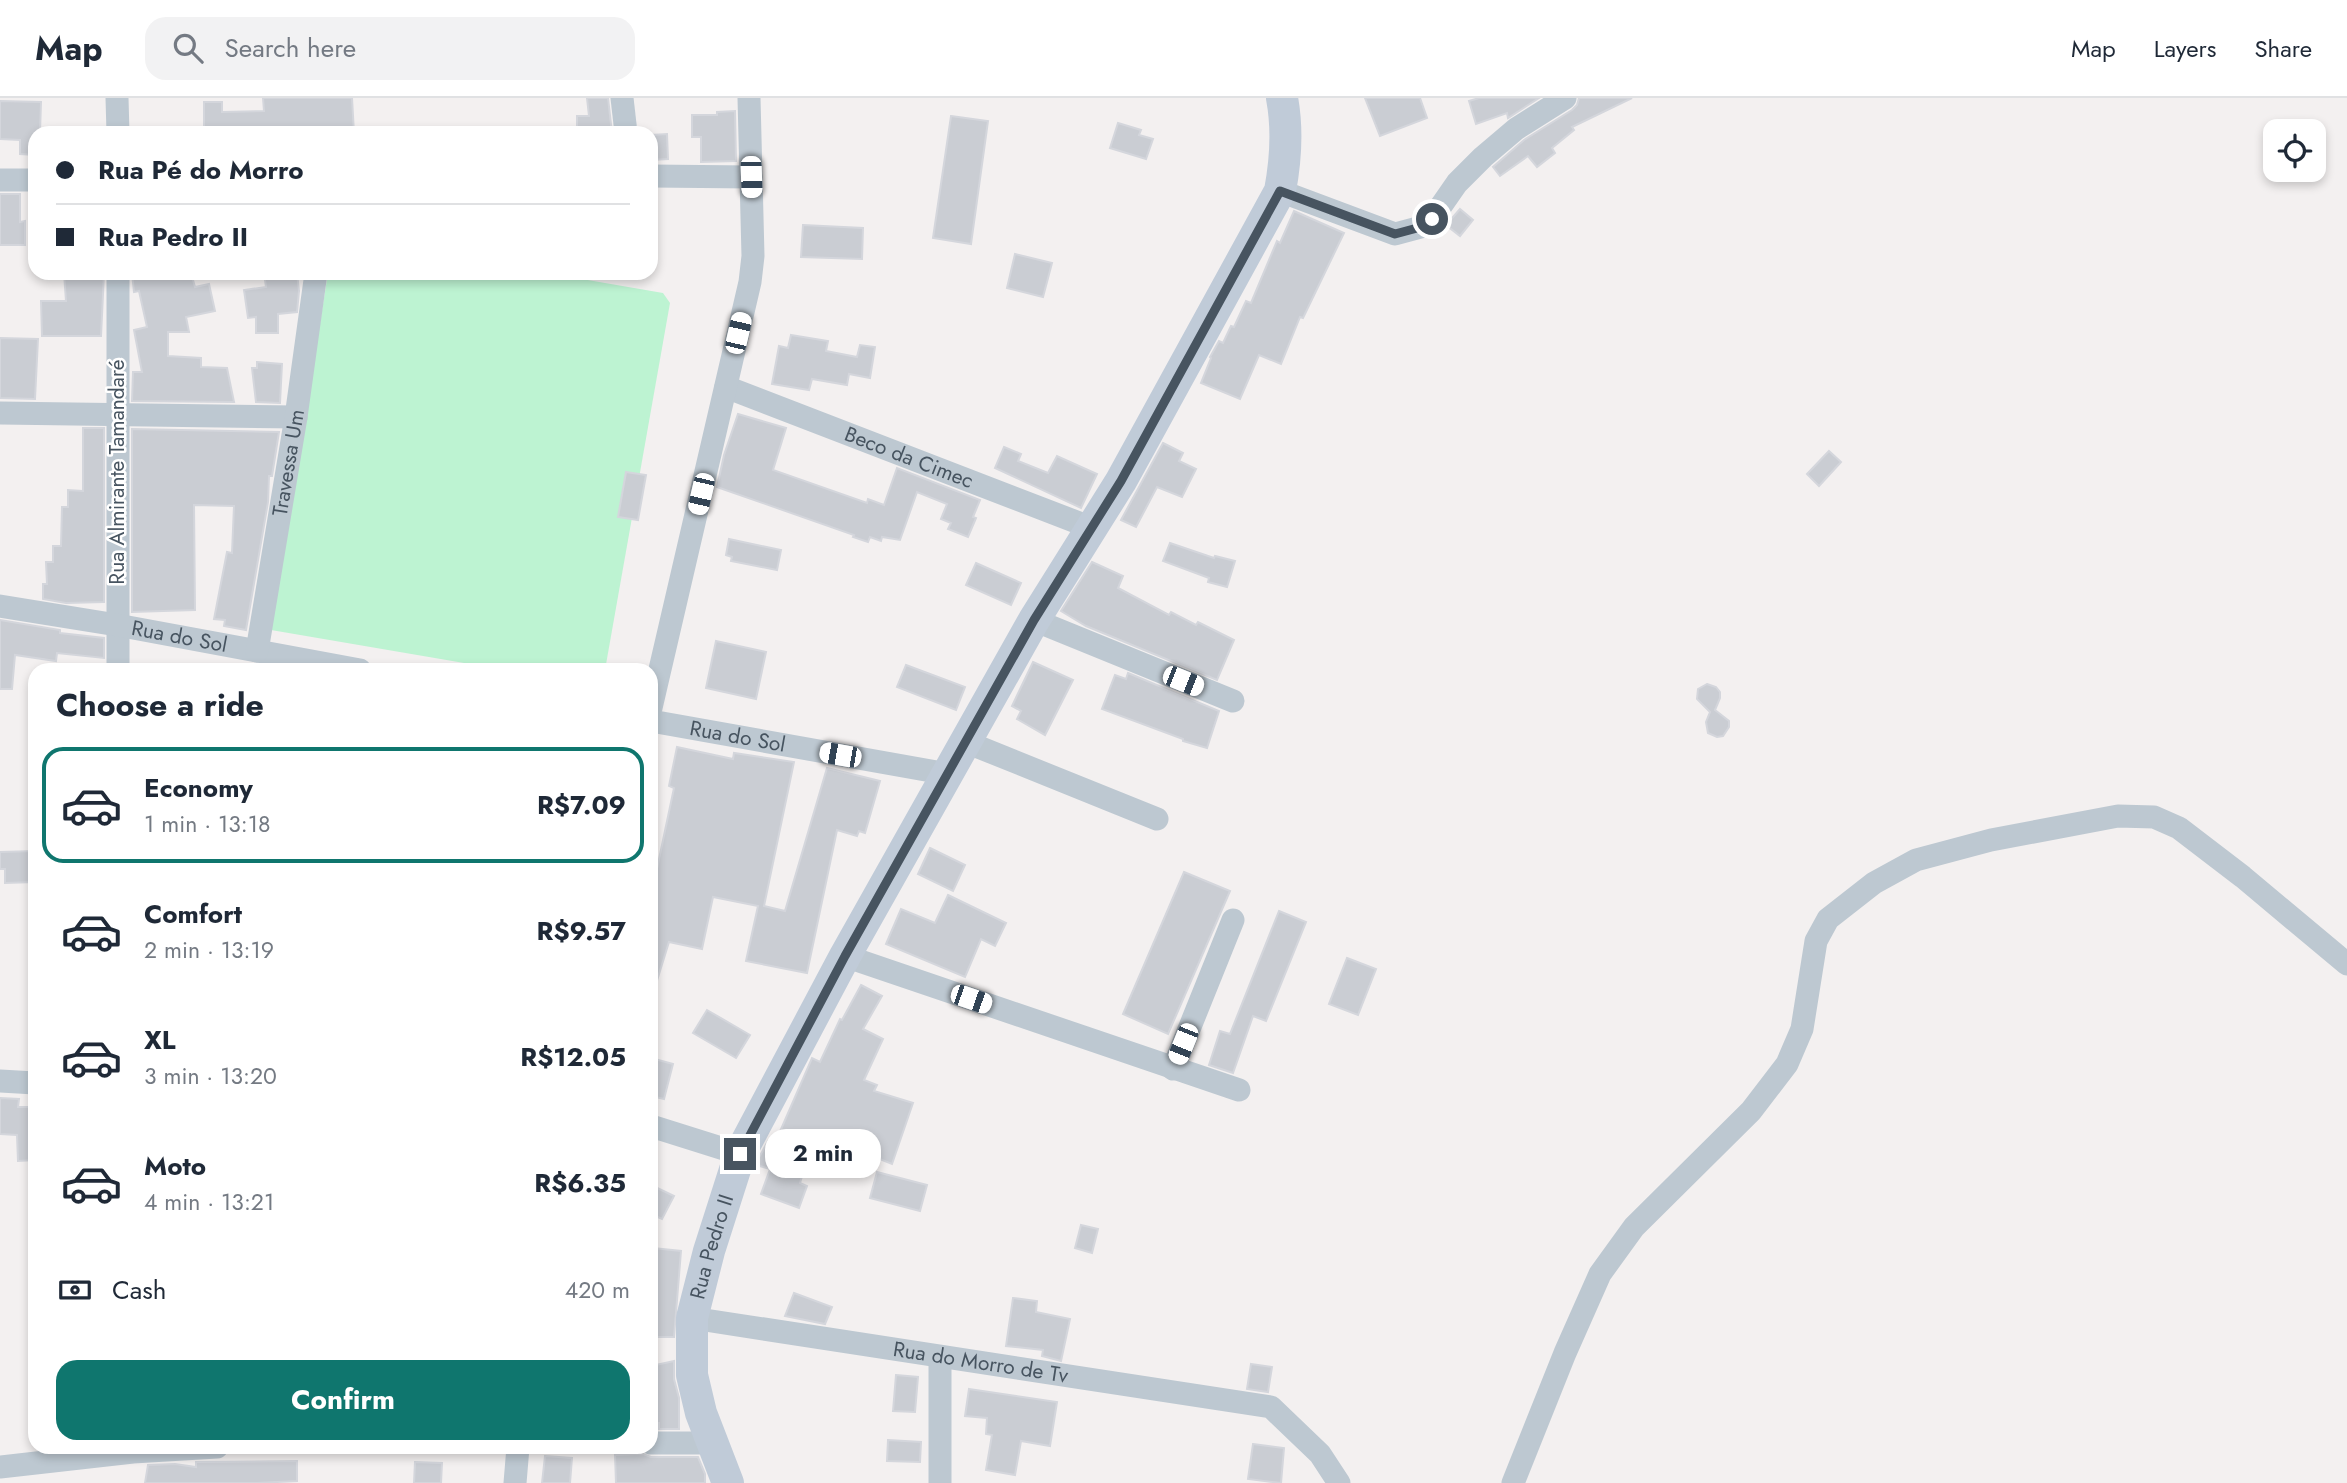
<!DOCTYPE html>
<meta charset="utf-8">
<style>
:root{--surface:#fff;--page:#f2f2f3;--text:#1f2937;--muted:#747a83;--line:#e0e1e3;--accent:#0f766e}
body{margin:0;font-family:Jost,sans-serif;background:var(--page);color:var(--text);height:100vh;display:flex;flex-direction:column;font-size:26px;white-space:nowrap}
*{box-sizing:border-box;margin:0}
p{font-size:23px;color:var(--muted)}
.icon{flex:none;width:38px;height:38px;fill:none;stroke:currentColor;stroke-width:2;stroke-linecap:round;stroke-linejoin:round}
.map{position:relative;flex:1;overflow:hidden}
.details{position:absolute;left:28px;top:565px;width:630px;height:791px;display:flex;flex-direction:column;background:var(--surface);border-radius:21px;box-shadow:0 4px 10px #0003}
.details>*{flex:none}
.guide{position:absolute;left:28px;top:28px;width:630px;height:154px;border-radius:21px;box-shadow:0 4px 10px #0003;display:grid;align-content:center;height:154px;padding:0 28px;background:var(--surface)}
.tools{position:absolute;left:2263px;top:21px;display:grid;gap:14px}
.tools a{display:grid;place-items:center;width:63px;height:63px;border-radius:14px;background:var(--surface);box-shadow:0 4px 10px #0003;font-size:35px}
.end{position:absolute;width:32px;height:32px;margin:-16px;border:9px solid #475460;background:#fff;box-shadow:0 0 0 4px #fff}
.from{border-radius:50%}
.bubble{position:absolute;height:49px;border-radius:21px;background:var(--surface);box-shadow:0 4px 10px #0003;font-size:23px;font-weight:700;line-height:49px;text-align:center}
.car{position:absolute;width:21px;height:42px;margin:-21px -10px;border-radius:9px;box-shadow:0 0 5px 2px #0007;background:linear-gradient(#fff 24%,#345 0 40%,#fff 0 76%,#345 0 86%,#fff 0)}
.guide b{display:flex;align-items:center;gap:24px;height:66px;font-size:26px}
.guide b+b{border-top:2px solid var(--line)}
.guide i{width:18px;height:18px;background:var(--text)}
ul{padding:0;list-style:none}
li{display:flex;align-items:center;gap:21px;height:116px;margin:0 14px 10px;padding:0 14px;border:4px solid transparent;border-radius:21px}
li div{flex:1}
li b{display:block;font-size:26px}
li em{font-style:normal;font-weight:700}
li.on{border-color:var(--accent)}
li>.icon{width:63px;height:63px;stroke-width:1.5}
h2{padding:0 28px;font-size:32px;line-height:84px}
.pay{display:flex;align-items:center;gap:18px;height:77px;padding:0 28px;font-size:26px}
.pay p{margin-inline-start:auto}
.action{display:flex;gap:14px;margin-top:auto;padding:14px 28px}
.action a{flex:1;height:80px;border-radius:21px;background:var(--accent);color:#fff;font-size:28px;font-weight:700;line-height:80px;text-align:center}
header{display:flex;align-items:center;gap:42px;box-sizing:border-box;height:98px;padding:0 35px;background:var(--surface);border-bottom:2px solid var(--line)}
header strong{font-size:33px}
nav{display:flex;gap:38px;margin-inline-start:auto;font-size:24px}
.search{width:490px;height:63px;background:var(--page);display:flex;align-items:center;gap:18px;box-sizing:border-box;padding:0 24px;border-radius:21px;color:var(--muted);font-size:26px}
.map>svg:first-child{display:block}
.green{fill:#bdf3d2}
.building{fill:#cacdd3;stroke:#d4d6dc;stroke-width:2}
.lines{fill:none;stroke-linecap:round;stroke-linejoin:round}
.street{stroke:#bdc8d1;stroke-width:23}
.secondary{stroke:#c0cbd8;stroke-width:32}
.route{stroke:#475460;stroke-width:9}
.labels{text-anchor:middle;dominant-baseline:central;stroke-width:5;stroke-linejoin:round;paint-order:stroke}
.street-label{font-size:21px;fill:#475460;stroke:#fff}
</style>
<header>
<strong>Map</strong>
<div class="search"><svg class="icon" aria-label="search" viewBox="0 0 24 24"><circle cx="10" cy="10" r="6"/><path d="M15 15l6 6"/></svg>Search here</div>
<nav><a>Map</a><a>Layers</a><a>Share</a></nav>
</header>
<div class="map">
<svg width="2347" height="1385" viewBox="0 0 2347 1385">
<rect width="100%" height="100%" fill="#f3f0f0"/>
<path class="green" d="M328 175H547L663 195 670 205 605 572H505L271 532Z"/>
<g class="building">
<path d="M263 0H352L354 35H204V4H222V14L264 13Z"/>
<path d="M587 0H608L612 35H577V18H589Z"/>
<path d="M1365 0H1420L1427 20 1380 38Z"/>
<path d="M1479 0H1539L1508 20 1507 15 1476 26 1469 3Z"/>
<path d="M1579 0H1632L1572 29 1574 32 1552 50 1555 55 1537 69 1528 58 1500 78 1493 69 1524 42 1572 12 1577 7Z"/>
<path d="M0 3 41 4 40 35H35V57L20 56V42L0 41Z"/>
<path d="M735 13 736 63 701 64V39H692V17H717V14Z"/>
<path d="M951 18 988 23 971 146 933 140Z"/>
<path d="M1118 25 1141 32 1139 37 1153 41 1146 61 1110 50Z"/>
<path d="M667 36 668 61 651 62V37Z"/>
<path d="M0 96H20V124L25 123V147H0Z"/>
<path d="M1460 111 1473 122 1460 138 1446 127Z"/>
<path d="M1294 113 1344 135 1303 220 1300 219 1281 266 1259 257 1240 301 1201 285 1211 260 1210 259 1219 243 1223 245 1231 228 1234 229 1246 203 1251 205 1277 143 1280 145Z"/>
<path d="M803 127 863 130 862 161 801 159Z"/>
<path d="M1015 156 1052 165 1043 199 1007 190Z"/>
<path d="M64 175H104L101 238H42L41 203H66Z"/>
<path d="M132 175H191L195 189 209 186 215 213 186 219 189 234H168V258L201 260V269L227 270 234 304 132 303 133 274H142L134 232 147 229 139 193 134 194Z"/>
<path d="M264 175H297L299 193 297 214 278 216V235H256V219L248 220 244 192 266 189Z"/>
<path d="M791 237 828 243 826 253 857 259 860 247 875 249 870 280 849 276 847 287 812 281 809 292 772 286 779 248 788 250Z"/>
<path d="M0 240 38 241 35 301 0 300Z"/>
<path d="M257 264 282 266 280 305 256 304 252 270H257Z"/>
<path d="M738 316 786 330 773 372 867 405 868 401 884 407 897 370 980 402 973 419 976 420 968 439 948 431 951 425 941 421 947 406 917 394 900 442 882 439 881 443 870 439 868 444 853 439 854 437 717 389 724 357Z"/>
<path d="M83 330H104V504L66 505 43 501V486H47L46 464H53V448H61L62 409H68V392L83 393Z"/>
<path d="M132 331 279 334 272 378H269L268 404 246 532 224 528 225 522 214 521 227 454 232 455 234 408 194 407 195 512 132 514Z"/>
<path d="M1163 345 1183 355 1179 363 1196 371 1182 399 1157 389 1136 429 1121 422Z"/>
<path d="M1004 349 1021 356 1018 363 1048 375 1057 358 1097 376 1081 410 995 370Z"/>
<path d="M1829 353 1841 364 1819 388 1807 376Z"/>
<path d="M626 374 646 377 638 422 618 419Z"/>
<path d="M729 441 781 452 777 472 731 463 732 459 726 457Z"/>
<path d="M1170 445 1214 460 1215 458 1235 463 1227 489 1208 484 1209 480 1163 463Z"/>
<path d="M1092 464 1123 478 1118 490 1169 517 1171 514 1196 527 1198 524 1234 542 1217 582 1086 528 1061 513Z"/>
<path d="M976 465 1021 485 1011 507 966 487Z"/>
<path d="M0 522 60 532V535L104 540V560L57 555 56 563 15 557 12 591H0Z"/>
<path d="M716 543 766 554 756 601 706 590Z"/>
<path d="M1033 564 1073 582 1045 637 1017 621 1021 613 1012 608Z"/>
<path d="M906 567 965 589 956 612 897 589Z"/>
<path d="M1128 575 1219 613 1207 650 1183 643V641L1102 611 1115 577 1126 581Z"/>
<path d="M1707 586 1716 589 1720 594V600L1715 612 1729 623V629L1723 638 1717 639 1708 635 1706 624 1710 614 1697 601 1698 591Z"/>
<path d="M677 649 733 661 734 655 794 664 764 808 785 813 827 670 880 683 865 735 859 733 857 738 837 732 807 875 746 863 758 808 713 799 702 851 669 844 655 889H651V799L674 690 669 688Z"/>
<path d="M930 750 965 767 953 793 918 776Z"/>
<path d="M35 753V784L5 785V771H0V754Z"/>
<path d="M1184 774 1230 793 1168 936 1123 916Z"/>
<path d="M948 797 1006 825 995 848 981 841 965 879 886 846 901 811 935 825Z"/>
<path d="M1279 813 1306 824 1266 923 1253 918 1233 975 1209 967 1220 933 1230 936Z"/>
<path d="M1347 860 1376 871 1358 917 1329 906Z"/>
<path d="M861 887 882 898 863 931 883 941 864 982 877 987 874 993 913 1005 892 1066 815 1035 800 1085 807 1088 799 1110 761 1096 770 1071 756 1067 757 1063 768 1043 775 1045 812 960 820 964 840 921 842 922Z"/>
<path d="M707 912 750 937 736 960 693 935Z"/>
<path d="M651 960 673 966 664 1001 651 998Z"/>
<path d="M0 1000 19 1001 18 1009H35V1062L18 1063 17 1037 0 1036Z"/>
<path d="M877 1074 927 1087 920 1113 870 1100Z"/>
<path d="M651 1087 674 1098 662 1121 651 1116Z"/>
<path d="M1081 1127 1098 1131 1092 1155 1075 1150Z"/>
<path d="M653 1150 681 1153 674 1239H651Z"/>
<path d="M794 1195 832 1209 825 1226 785 1218Z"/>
<path d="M1013 1200 1037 1203 1036 1214 1070 1221 1061 1263 1042 1258 1043 1252 1006 1248Z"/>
<path d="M674 1263V1281L679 1300V1331H659V1325H651V1268Z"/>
<path d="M1251 1266 1272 1269 1268 1294 1247 1291Z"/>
<path d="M896 1277 918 1279 915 1314 893 1313Z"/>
<path d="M969 1291 1057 1304 1050 1348 1021 1343 1015 1377 986 1372 992 1337 986 1336 987 1320 965 1318Z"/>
<path d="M888 1342 921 1344 920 1364 887 1363Z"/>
<path d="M1253 1346 1284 1350 1281 1385 1248 1381Z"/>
<path d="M643 1356 651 1359H698L705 1376V1385H616L615 1357Z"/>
<path d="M545 1358 572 1360 570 1385H542Z"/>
<path d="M297 1363V1383L257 1385H145L148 1367 175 1366 196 1369V1364Z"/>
<path d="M415 1364 442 1365 441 1385H414Z"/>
</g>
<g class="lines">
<g class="street">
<path d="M117 0 118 35"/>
<path d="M622 0 626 35"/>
<path d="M651 78 751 79"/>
<path d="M0 82H35"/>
<path d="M1280 93 1395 136 1421 129 1432 121 1457 85 1483 59 1516 31 1565 0"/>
<path d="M118 175V572"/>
<path id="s1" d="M726 289 1092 430"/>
<path d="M0 315 296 319"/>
<path id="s2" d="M0 508 117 527 360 572"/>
<path d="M1034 522 1233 603"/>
<path id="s3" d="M257 553 296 319 316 175"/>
<path d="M651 610 750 184 753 158 749 0"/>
<path id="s4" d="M651 623 948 676"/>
<path d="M966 644 1157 721"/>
<path d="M845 858 1239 992"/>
<path d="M1173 971 1233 822"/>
<path d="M0 983 35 985"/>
<path d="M651 1028 740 1056"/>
<path id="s5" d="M692 1220 1271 1309 1320 1356 1339 1385"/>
<path d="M940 1259V1385"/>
<path d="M651 1345H713"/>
<path d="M0 1369 133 1354 217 1349"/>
<path d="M515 1385 518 1349"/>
<path d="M1513 1385 1565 1255 1600 1176 1634 1129 1751 1013 1787 966 1802 931 1816 843 1828 821 1874 785 1916 762 1991 742 2118 718 2154 719 2179 730 2243 779 2347 866"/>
</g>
<path class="secondary" id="s6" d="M728 1385 701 1315 692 1277V1220L709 1153 740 1056 845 858 1034 522 1121 383 1280 93C1286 61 1288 32 1282 0"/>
</g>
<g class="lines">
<path class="route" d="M740 1056 845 858 1034 522 1121 383 1280 93 1395 136 1421 129 1432 121"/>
</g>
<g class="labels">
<g class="street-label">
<text stroke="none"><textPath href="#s1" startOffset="196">Beco da Cimec</textPath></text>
<text stroke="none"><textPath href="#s3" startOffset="191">Travessa Um</textPath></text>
<text transform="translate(117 374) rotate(-90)">Rua Almirante Tamandaré</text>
<text stroke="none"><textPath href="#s2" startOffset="182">Rua do Sol</textPath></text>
<text stroke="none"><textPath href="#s4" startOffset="88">Rua do Sol</textPath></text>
<text stroke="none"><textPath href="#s6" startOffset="245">Rua Pedro II</textPath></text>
<text stroke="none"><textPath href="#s5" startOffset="292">Rua do Morro de Tv</textPath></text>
</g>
</g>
</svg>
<div class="tools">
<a><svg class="icon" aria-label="locate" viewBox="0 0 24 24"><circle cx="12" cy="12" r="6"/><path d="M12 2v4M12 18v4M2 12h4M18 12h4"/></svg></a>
</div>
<i class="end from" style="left:1432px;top:121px"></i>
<i class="end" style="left:740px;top:1056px"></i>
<div class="bubble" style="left:765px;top:1031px;width:116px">2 min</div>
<i class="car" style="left:751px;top:79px;rotate:178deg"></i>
<i class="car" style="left:738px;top:235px;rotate:13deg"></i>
<i class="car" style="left:701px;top:396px;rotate:193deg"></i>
<i class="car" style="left:1183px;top:583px;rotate:112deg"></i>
<i class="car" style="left:840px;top:657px;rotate:280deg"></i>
<i class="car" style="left:971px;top:901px;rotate:109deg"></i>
<i class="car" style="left:1183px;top:946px;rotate:202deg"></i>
<div class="guide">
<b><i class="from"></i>Rua Pé do Morro</b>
<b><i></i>Rua Pedro II</b>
</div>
<section class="details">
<h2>Choose a ride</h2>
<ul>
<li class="on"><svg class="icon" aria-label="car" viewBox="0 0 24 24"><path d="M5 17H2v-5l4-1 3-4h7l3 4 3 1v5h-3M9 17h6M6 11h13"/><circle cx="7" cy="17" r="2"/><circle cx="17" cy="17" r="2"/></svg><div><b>Economy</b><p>1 min · 13:18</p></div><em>R$7.09</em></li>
<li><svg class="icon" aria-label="car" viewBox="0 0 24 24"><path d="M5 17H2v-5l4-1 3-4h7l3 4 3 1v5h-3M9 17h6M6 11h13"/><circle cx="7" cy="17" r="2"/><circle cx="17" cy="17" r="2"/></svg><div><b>Comfort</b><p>2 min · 13:19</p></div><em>R$9.57</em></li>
<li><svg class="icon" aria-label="car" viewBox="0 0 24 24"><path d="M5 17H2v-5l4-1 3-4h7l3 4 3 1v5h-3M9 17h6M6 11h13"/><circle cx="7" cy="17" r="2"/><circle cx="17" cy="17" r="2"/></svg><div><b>XL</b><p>3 min · 13:20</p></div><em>R$12.05</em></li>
<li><svg class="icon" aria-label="car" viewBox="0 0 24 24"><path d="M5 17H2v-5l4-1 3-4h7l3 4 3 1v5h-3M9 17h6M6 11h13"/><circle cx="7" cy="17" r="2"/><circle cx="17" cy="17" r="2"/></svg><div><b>Moto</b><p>4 min · 13:21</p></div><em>R$6.35</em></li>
</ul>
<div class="pay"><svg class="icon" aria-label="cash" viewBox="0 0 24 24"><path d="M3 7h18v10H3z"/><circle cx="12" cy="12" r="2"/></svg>Cash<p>420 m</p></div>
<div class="action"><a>Confirm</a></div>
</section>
</div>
